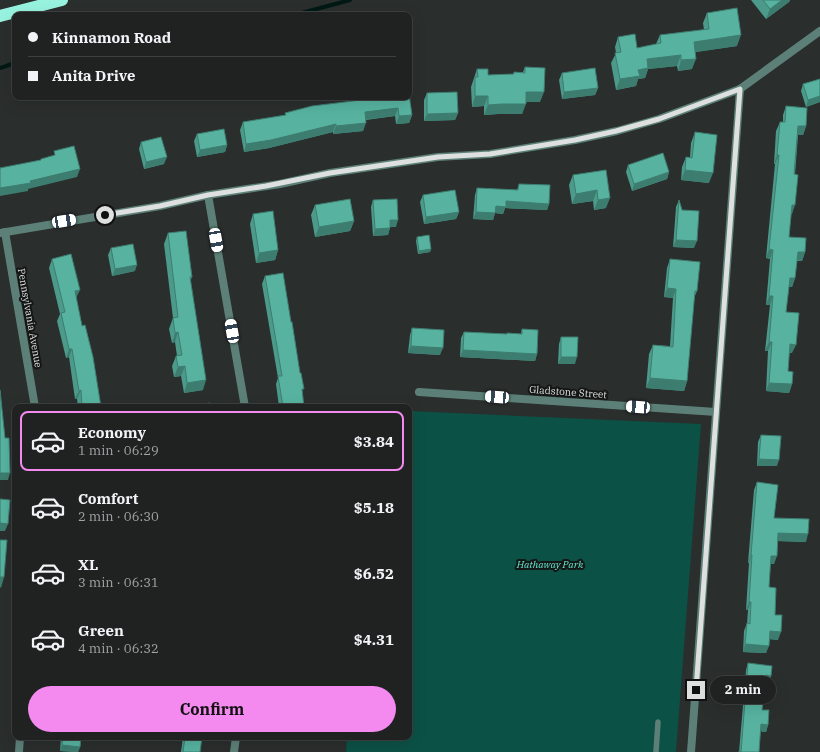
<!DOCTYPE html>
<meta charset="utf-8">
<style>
:root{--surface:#202222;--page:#282a2a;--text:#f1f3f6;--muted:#a2a4a5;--line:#3d3f40;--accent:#f489f0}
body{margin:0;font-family:"IBM Plex Serif",serif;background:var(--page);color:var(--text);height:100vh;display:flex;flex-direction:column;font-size:15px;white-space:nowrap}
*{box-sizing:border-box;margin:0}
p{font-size:13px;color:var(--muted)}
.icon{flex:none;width:22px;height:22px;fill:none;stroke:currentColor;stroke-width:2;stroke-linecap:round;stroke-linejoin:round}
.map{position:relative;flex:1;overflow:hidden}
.side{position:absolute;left:12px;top:404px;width:400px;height:336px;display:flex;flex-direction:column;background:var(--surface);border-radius:8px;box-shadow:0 4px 16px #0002,0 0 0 1px var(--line)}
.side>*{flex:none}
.guide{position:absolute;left:12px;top:12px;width:400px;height:88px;border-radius:8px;box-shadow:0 4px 16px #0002,0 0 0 1px var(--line);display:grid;align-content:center;height:88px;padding:0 16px;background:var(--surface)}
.end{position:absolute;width:18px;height:18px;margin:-9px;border:5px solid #dde0df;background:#111;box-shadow:0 0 0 2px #111}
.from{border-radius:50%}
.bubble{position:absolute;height:28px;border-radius:14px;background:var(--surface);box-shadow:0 4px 16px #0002,0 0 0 1px var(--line);font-size:13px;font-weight:700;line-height:28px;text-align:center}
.car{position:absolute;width:12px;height:24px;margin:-12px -6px;border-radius:5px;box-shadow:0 0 3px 1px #0007;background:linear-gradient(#fff 24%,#345 0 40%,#fff 0 76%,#345 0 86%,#fff 0)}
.guide b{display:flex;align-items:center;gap:14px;height:38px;font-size:15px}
.guide b+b{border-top:1px solid var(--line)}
.guide i{width:10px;height:10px;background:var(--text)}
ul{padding:7px 0 0;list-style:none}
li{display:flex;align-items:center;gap:12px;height:60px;margin:0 8px 6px;padding:0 8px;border:2px solid transparent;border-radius:8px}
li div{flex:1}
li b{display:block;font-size:15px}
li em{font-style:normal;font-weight:700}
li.on{border-color:var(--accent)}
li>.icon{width:36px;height:36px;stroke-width:1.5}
.action{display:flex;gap:8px;margin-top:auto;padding:8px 16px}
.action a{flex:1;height:46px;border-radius:24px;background:var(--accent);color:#111;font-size:16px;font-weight:700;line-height:46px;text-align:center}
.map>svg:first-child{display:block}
.green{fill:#0c5146}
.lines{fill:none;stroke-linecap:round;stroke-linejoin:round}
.stream{stroke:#001914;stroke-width:4}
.service{stroke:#5c8077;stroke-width:5.5}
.minor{stroke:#5c8077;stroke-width:8}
.motorway{stroke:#97f3df;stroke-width:12}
.wall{fill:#4b9a8a}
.shaded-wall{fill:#3d7d70}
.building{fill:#57b3a0;stroke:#3d7d70}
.route{stroke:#dde0df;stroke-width:5}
.labels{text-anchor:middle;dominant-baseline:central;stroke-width:4;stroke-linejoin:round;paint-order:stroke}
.street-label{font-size:10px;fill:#dde0df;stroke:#141615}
.park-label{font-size:10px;font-style:italic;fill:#64ead0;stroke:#141615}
</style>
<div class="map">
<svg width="820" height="752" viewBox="0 0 820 752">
<rect width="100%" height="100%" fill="#2a2e2d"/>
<path class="green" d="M409 411 701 424 676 752H346L347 737H409Z"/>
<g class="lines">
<g class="stream">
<path d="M294 15 350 0"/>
<path d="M0 68 15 63"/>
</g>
<path class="service" d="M656 752 658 722"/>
<g class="minor">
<path d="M208 195 245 407"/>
<path d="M5 232 35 407"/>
<path d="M0 233 160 206 208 195 280 184 330 173 438 157 490 154 575 140 617 131 659 119 740 89 820 31"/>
<path d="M419 392 716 412"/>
<path d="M19 752 20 737"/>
<path d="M234 752 236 737"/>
<path d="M691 752 740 89"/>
</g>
<path class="motorway" d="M0 16 62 0"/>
</g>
<g class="wall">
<path d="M751 0H790L789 2 766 19Z"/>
<path d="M707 13 737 46 695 52 692 69 678 71 677 66 648 69 645 78 638 79 636 86 616 90 611 63 616 53 615 47 618 37 637 48 656 44 660 35 704 30 703 23Z"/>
<path d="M525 67 540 102H526L522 114H498L484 115V106L472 107 471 87 477 69 488 75 513 74 514 72H523Z"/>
<path d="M562 73 598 88 595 95 562 99 559 80Z"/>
<path d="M820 79V102L806 107 801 91 803 84Z"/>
<path d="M427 93 458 113 455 120 424 121V100Z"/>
<path d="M375 97H409L412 115 409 123 396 124 395 116 366 120 363 131 333 134V132L269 148 244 152 240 130 243 122 285 115V113L374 98Z"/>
<path d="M786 106 806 126 803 135H798L792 214H791L789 237 805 252 802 261H797L795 278 792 287H789L786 312 792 353H789L788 371 792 384 789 393 766 391 768 351H765L770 305H766L770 259 766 258 775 164H774L776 131 780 122H783V115Z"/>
<path d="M695 132 709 183 681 180 682 167 686 157H690L691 143Z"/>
<path d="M197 134 227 145 225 152 197 157 194 141Z"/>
<path d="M141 142 164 164 144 169 139 149Z"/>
<path d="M628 165 669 172 667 179 632 191 626 172Z"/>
<path d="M606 170V208L594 210 593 201 572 204 569 185 573 175Z"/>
<path d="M519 184 549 204 547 210 505 208 503 214 495 213 493 220 473 219 475 195 477 188 517 190Z"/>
<path d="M423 195 459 212 456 219 424 224 420 202Z"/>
<path d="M373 200 396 227H390L388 235 373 236 371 207Z"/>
<path d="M679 200 682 210 694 248 673 247 676 207Z"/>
<path d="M315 205 354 221 350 231 315 237 311 215Z"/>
<path d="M253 214 278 250 275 260 256 263 250 224Z"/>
<path d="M168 233 192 277 190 282 203 390 184 393 181 376 174 377 172 366 176 356H177L175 342 172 343 169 329 173 318 164 244Z"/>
<path d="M417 237 431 249 430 252 418 254 416 241Z"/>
<path d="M111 248 135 271 112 276 108 255Z"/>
<path d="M52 259 76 298 101 407H78L77 399H75L69 357 66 358 57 321 60 314 49 268Z"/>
<path d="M670 259 697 291 694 298 687 381 684 391 646 388 649 354 653 345 670 346 673 298 664 297 667 268Z"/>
<path d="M265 276 302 393 304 407H279L276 384 278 378 262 284Z"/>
<path d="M412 328 440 355 408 353 410 335Z"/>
<path d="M522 329 537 354 535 361 460 357 461 338 464 332 507 334H521Z"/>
<path d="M561 337 575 364H558L559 344Z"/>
<path d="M761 435 777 466H757L758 442Z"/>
<path d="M757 482 774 518 806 542 778 541 774 564H770L769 587 775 615 778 640 770 639 766 653 743 652 744 631 747 623V624L748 610H746L749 563H748L754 490Z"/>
<path d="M748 663 771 676 768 683 765 682 762 710 768 725 766 732 760 731 759 752H739L746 670Z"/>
<path d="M61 737H81L80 747 78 752 60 751Z"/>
<path d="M183 737H202L200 752H181Z"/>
</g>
<g class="shaded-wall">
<path d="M782 0H790L789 2 766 19 770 9Z"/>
<path d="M741 35 737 46 690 53 694 42Z"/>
<path d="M681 55 677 66 648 69 645 78 638 79 636 86 616 90 620 79 647 59Z"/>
<path d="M696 59 692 69 678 71 681 60Z"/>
<path d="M598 88 595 95 562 99 564 92Z"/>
<path d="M526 92H544L540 102H522Z"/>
<path d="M475 96H488L484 106 472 107Z"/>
<path d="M820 96V102L806 107 808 100Z"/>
<path d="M502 104H526L522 114H498L484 115 488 105Z"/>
<path d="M398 108 395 116 362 120 365 112Z"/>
<path d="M458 113 455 120 424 121 427 114Z"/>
<path d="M412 115 409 123 396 124 399 116Z"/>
<path d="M366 123 363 131 333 134 336 126Z"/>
<path d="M336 124 333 132 269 148 244 152 246 144Z"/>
<path d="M798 126H806L803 135H795Z"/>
<path d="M227 145 225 152 197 157 200 150Z"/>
<path d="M777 155H779L775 164H774Z"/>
<path d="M167 157 164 164 144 169 146 162Z"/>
<path d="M80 169 77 177 28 189V191L0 196V188L30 181Z"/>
<path d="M685 170 713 173 709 183 681 180Z"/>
<path d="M669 172 667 179 632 191 634 184Z"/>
<path d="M597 190 593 201 572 204 576 194Z"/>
<path d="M610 198 606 208 594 210 598 200Z"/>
<path d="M506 201 549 204 547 210 505 208 503 214 495 213 493 220 473 219 476 212 496 206Z"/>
<path d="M792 205H795L792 214H788Z"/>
<path d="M459 212 456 219 424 224 426 217Z"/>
<path d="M390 220H398L396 227H387Z"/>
<path d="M354 221 350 231 315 237 319 227Z"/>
<path d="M390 228 388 235 373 236 375 229Z"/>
<path d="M676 240 697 241 694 248 673 247Z"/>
<path d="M431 249 430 252 418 254 419 251Z"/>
<path d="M769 249 773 250 770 259 766 258Z"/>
<path d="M278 250 275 260 256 263 259 253Z"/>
<path d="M798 252H805L802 261 795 260Z"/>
<path d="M137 265 135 271 112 276 115 269Z"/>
<path d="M790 278H795L792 287H786Z"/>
<path d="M667 288 676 289 673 298 664 297Z"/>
<path d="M80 290 76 298 75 291Z"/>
<path d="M769 296H773L770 305H766Z"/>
<path d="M178 332 175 342 172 343 175 333Z"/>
<path d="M769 342H772L768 351H765Z"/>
<path d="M790 344 796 345 792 353H786Z"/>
<path d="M411 346 443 348 440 355 408 353Z"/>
<path d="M69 349H72L69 357 66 358Z"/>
<path d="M463 350 537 354 535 361 460 357Z"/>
<path d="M561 357H577L575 364H558Z"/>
<path d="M185 366 181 376 174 377 178 367Z"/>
<path d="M650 378 687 381 684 391 646 388Z"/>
<path d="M206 380 203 390 184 393 187 383Z"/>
<path d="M769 383 792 384 789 393 766 391Z"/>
<path d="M81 390 77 399H75L79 391Z"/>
<path d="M759 459 779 460 777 466H757Z"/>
<path d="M0 473H10L8 480H0Z"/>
<path d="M0 523 8 524 5 531H0Z"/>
<path d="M778 533 808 534 806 542 776 541Z"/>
<path d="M751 555H752L749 563H748Z"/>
<path d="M771 556H777L774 564H768Z"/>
<path d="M0 577H4L1 588 0 587Z"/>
<path d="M749 602H751L748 610H746Z"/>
<path d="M770 631 781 632 778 640 767 639Z"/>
<path d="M745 644 769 646 766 653 743 652Z"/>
<path d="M766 675 771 676 768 683 763 682Z"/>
<path d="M761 724 768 725 766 732 758 731Z"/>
<path d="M274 737H288L287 739 274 738Z"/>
<path d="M62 745 80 747 78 752 60 751Z"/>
</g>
<g class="building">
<path d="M763 0H782L770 9Z"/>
<path d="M737 8 741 35 694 42 696 59 681 60V55L647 59 648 68 638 70 640 76 620 79 615 53 621 52 618 37 635 34 637 48 661 43 660 35 709 29 707 13Z"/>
<path d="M525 67 545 68 544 92H526V104H502L488 105V96H475V77H478L477 69H488V75L514 74V72L525 73Z"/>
<path d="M595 68 598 88 564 92 562 73Z"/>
<path d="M820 79V96L808 100 803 84Z"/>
<path d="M457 92 458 113 427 114V93Z"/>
<path d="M409 94 412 115 399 116 398 108 365 112 366 123 336 126V124L271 140 246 144 243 122 286 115 285 113 312 106 378 98V97H409Z"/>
<path d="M786 106 807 108 806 126H798L794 174 798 175 795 205H792L789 237 806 238 805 252H798L795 278H790L786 312 799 313 796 345 790 344 788 371 793 372 792 384 769 383 772 342H769L773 296H769L773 250 769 249 779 155H777L780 122H785Z"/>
<path d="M224 129 227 145 200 150 197 134Z"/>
<path d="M695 132 717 135 713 173 685 170 686 157 692 158Z"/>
<path d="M161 137 167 157 146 162 141 142Z"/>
<path d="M74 146 80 169 30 181 31 183 0 188V168L41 160V159L55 155 54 151Z"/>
<path d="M663 153 669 172 634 184 628 165Z"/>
<path d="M606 170 610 198 598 200 597 190 576 194 573 175Z"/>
<path d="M519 184 550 185 549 204 506 201V207L496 206 495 213 476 212 477 188 518 190Z"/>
<path d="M455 190 459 212 426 217 423 195Z"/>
<path d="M350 199 354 221 319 227 315 205Z"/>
<path d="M397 199 398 220H390V228L375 229 373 200Z"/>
<path d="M679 200 682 210 699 211 697 241 676 240Z"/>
<path d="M273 211 278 250 259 253 253 214Z"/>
<path d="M186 231 192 277H190L206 380 187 383 185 366 178 367 176 356 182 355 178 332 175 333 173 318 178 317 168 233Z"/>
<path d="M429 235 431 249 419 251 417 237Z"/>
<path d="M133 244 137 265 115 269 111 248Z"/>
<path d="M71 254 80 290 75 291 82 326 85 325 93 357 101 407H82L81 390 79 391 72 349H69L61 313 65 312 52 259Z"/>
<path d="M670 259 700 262 697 291H695L687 381 650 378 653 345 673 347 676 289 667 288Z"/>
<path d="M283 273 291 322H292L300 373H301L304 389H302L304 407H283L278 376H282L265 276Z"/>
<path d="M412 328 444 330 443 348 411 346Z"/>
<path d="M522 329 538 330 537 354 463 350 464 332 507 334V333L522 334Z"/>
<path d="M561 337H578L577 357H561Z"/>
<path d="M0 390 5 438H9L10 473H0Z"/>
<path d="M210 403V407H189L188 406Z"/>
<path d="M761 435 781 436 779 460 759 459Z"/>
<path d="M757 482 778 485 774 518 809 519 808 534 778 533 777 556H771L769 587 776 588 775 615H782L781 632 770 631 769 646 745 644 747 623 750 624 751 602H749L752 555H751Z"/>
<path d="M0 499 10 500 8 524 0 523Z"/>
<path d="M0 540H7L4 577H0Z"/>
<path d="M748 663 772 666 771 676 766 675 762 710H769L768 725 761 724 759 752H739V751L741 752Z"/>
<path d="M63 737H81L80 747 62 745Z"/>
<path d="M185 737H202L200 752H183Z"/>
</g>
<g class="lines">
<path class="route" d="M105 215 160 206 208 195 266 186 330 173 438 157 490 154 575 140 616 131 659 119 740 89 696 690"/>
</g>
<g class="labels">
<g class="street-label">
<text transform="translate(30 318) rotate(80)">Pennsylvania Avenue</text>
<text transform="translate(568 392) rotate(4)">Gladstone Street</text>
</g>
<g class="park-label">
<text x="550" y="564">Hathaway Park</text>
</g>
</g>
</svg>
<i class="end from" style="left:105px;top:215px"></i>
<i class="end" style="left:696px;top:690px"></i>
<div class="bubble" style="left:710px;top:676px;width:66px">2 min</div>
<i class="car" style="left:64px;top:221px;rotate:81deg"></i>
<i class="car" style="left:216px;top:240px;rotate:170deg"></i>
<i class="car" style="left:232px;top:331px;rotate:350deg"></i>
<i class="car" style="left:497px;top:397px;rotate:274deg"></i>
<i class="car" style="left:638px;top:407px;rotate:274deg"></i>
<div class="guide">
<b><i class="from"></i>Kinnamon Road</b>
<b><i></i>Anita Drive</b>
</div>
<section class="side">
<ul>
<li class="on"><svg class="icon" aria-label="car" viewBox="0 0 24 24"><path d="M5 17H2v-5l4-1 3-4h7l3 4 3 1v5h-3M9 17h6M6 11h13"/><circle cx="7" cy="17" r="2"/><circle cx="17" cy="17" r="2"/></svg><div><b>Economy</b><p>1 min · 06:29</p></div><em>$3.84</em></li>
<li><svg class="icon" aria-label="car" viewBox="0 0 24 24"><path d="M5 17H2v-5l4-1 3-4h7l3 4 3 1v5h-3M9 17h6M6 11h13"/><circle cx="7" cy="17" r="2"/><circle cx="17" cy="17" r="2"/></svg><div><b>Comfort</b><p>2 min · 06:30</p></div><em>$5.18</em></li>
<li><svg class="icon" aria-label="car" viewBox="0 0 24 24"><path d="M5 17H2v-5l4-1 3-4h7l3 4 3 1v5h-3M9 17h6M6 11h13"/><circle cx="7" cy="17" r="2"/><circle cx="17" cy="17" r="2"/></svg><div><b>XL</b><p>3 min · 06:31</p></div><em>$6.52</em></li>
<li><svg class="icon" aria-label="car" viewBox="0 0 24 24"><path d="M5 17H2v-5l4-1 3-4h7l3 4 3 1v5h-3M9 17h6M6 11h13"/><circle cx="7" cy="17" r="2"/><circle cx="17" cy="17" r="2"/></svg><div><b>Green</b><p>4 min · 06:32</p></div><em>$4.31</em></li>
</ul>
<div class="action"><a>Confirm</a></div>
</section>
</div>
